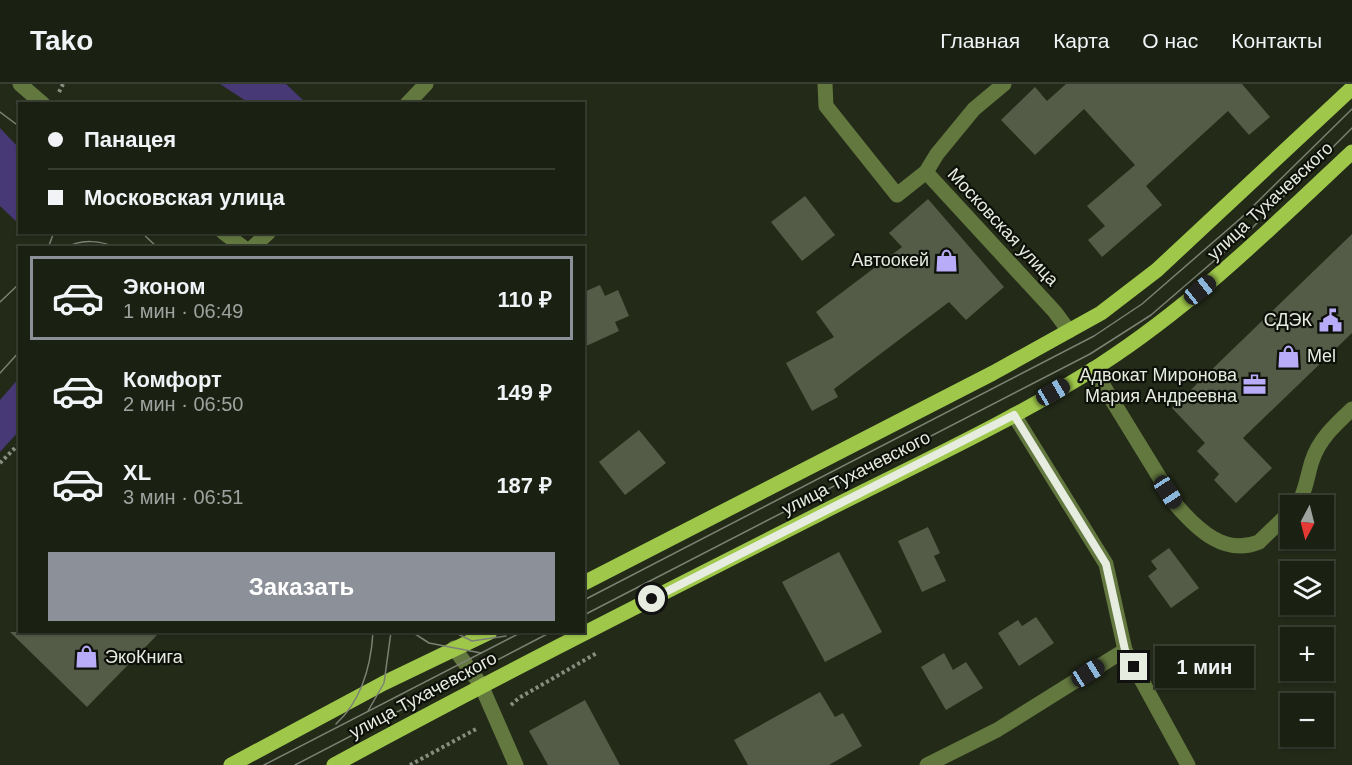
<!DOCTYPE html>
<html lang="ru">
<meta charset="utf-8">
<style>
:root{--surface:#1a2012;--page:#23281b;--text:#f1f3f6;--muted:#9fa39f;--line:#383e32;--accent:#8c9099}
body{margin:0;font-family:Helvetica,sans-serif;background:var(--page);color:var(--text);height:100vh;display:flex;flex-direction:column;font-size:22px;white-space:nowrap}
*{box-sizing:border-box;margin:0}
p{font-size:20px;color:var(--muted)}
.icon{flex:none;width:33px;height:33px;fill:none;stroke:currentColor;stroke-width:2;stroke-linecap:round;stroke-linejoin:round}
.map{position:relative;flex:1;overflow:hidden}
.details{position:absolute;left:18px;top:162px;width:567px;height:387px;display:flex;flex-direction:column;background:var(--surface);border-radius:0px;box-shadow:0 2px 4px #0004,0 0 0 2px var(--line)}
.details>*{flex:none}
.top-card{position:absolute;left:18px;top:18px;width:567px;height:132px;border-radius:0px;box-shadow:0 2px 4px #0004,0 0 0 2px var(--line);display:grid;align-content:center;height:132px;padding:0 30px;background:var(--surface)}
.needle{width:39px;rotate:187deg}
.controls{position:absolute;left:1280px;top:411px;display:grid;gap:12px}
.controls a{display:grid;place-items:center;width:54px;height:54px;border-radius:0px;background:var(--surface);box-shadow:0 2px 4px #0004,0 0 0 2px var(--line);font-size:30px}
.end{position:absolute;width:27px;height:27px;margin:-14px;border:8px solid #e7ece0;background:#111;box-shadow:0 0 0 3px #111}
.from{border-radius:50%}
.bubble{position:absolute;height:42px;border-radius:0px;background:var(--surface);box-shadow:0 2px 4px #0004,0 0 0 2px var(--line);font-size:20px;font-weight:700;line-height:42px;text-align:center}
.car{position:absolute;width:18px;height:36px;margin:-18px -9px;border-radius:8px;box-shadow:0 0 4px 2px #0007;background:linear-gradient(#222 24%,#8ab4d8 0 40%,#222 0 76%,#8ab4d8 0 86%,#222 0)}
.top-card b{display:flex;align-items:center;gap:21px;height:57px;font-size:22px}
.top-card b+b{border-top:2px solid var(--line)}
.top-card i{width:15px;height:15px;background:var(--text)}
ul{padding:10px 0 0;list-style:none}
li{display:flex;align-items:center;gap:18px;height:84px;margin:0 12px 9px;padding:0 18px;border:3px solid transparent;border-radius:0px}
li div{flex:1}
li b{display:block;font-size:22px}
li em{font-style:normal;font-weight:700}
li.selected{border-color:var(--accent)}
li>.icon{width:54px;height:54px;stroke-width:1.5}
.action{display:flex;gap:12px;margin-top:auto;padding:12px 30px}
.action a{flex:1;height:69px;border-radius:0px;background:var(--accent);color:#fff;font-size:24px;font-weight:700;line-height:69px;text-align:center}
header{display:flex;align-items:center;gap:36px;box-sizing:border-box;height:84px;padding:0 30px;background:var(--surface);border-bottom:2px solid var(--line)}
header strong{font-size:28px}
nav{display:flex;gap:33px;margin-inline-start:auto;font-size:21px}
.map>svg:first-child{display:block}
.green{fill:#473876}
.building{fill:#545c48}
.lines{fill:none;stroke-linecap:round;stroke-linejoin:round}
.path{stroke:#888e7f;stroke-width:4;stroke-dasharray:3 3;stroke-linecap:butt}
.minor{stroke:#63783f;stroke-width:15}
.major{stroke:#9fc84b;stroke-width:15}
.tram{stroke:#7c8273;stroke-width:1.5}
.route{stroke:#e7ece0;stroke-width:8}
.labels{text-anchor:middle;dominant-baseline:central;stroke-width:4.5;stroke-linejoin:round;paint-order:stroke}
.street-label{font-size:18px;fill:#e7ece0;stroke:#0e1109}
.poi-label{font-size:18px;fill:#e7ece0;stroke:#0e1109;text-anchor:end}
</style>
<header>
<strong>Tako</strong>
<nav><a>Главная</a><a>Карта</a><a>О нас</a><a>Контакты</a></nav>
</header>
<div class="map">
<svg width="1352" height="681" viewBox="0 0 1352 681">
<rect width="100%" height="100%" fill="#232a18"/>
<g class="green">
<path d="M220 0H286L306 19H249Z"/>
<path d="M0 44 19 64V140L0 122Z"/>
<path d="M19 294V347L0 368V316Z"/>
</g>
<g class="building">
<path d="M1066 0H1242L1270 33 1249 51 1228 27 1146 102 1162 121 1102 173 1088 156 1105 142 1087 122 1135 81 1084 25 1035 71 1001 36 1035 3 1047 17Z"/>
<path d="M805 112 835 151 802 177 771 138Z"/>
<path d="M928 115 1004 203 966 236 949 218 834 305 838 313 812 327 786 279 834 253 816 228 902 163 889 149Z"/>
<path d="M1352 150V249L1243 354 1272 384 1236 419 1214 396 1219 390 1197 367 1205 359 1172 324Z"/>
<path d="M600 201 605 212 618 206 629 232 615 238 619 247 584 263V208Z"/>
<path d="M639 346 666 379 625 411 599 378Z"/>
<path d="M928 443 940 469 934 472 946 497 922 508 898 457Z"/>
<path d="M1169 464 1199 504 1171 524 1148 492 1157 485 1151 477Z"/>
<path d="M839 468 882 548 825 578 782 498Z"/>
<path d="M1036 533 1054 559 1019 582 998 549 1018 536 1022 542Z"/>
<path d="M10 548H160L87 623Z"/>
<path d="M944 569 953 586 966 578 983 604 946 626 921 583Z"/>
<path d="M820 608 835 633 843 629 862 662 829 681H748L734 656Z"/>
<path d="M585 616 620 681H548L529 647Z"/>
</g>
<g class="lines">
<g class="path">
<path d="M59 8 63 0"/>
<path d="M0 379 20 359"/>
<path d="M511 621 519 614 597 569"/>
<path d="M410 681 478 644"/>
</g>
<g class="minor">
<path d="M20 0 43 20"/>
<path d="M825 0 826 22 897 111 926 88 937 70 974 25 1004 0"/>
<path d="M407 20 426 0"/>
<path d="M926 88 1055 228 1069 247"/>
<path d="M223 148 244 164"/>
<path d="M252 164 269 148"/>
<path d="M1093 285 1177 422C1198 446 1225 472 1259 458L1290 428"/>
<path d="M1014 331 1106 480 1125 566 1188 681"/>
<path d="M1297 422C1306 408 1307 392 1312 377 1319 355 1336 340 1352 325"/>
<path d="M454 564 481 601 516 681"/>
<path d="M927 681 997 646 1125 566"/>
</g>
<g class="major">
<path d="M584 499 993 289 1101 229 1157 186 1352 4"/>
<path d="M231 681 384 599 490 548"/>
<path d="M334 681C494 594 657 512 819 430 913 382 1011 338 1100 281 1193 221 1272 143 1352 68"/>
</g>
<g class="tram">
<path d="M0 28 20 43"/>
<path d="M141 148 158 164"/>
<path d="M48 164 54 148"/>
<path d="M66 164C81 154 102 157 118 164"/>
<path d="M0 218 20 199"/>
<path d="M0 289 20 267"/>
<path d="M584 516 1094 252 1142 220 1241 134 1352 25"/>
<path d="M584 531 1090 270 1151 231 1251 145 1352 44"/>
<path d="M412 548 429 559 481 569"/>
<path d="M454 548 472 557 506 552"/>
<path d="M368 627 384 599 391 548"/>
<path d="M336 640C362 616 371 582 373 548"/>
<path d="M264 681 522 548"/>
<path d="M295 681 551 548"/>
</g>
</g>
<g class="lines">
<path class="route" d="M652 515 1014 331 1106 480 1125 566 1134 583"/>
</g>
<defs>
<symbol id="shop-bare" viewBox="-9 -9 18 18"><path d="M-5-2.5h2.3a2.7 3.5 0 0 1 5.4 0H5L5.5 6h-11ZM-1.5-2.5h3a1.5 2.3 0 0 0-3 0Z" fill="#b8abf7" stroke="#0e1109" stroke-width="2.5" paint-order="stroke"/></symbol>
<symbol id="civic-bare" viewBox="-9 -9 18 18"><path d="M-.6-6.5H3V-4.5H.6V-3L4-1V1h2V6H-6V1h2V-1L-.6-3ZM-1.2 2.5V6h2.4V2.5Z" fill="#b8abf7" stroke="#0e1109" stroke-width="2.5" paint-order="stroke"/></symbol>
<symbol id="office-bare" viewBox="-9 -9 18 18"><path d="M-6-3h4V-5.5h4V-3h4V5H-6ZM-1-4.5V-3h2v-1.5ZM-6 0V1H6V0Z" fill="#b8abf7" stroke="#0e1109" stroke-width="2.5" paint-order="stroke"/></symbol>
</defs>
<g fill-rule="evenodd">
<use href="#shop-bare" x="930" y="160" width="33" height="33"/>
<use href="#civic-bare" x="1314" y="220" width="33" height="33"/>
<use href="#shop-bare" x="1272" y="256" width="33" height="33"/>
<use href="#office-bare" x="1238" y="284" width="33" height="33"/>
<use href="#shop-bare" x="70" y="556" width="33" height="33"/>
</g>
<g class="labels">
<g class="street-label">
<text transform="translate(1270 117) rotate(-43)">улица Тухачевского</text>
<text transform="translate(1003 143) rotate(47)">Московская улица</text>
<text transform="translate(856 389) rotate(-27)">улица Тухачевского</text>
<text transform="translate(423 611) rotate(-28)">улица Тухачевского</text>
</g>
<g class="poi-label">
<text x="929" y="176">Автоокей</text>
<text x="1312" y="236">СДЭК</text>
<text x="1307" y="272" text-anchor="start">Mel</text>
<text x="1237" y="291">Адвокат Миронова<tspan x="1237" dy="21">Мария Андреевна</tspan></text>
<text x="105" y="573" text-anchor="start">ЭкоКнига</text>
</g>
</g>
</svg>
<div class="controls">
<a><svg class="needle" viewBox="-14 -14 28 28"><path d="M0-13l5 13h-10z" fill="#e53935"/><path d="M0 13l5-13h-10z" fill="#9fa39f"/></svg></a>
<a><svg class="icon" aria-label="layers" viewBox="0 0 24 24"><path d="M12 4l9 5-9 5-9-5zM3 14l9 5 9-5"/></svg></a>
<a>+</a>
<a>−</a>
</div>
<i class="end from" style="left:652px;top:515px"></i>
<i class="end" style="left:1134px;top:583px"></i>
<div class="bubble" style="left:1155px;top:562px;width:99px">1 мин</div>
<i class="car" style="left:1200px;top:206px;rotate:51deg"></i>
<i class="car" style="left:1053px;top:308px;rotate:60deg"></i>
<i class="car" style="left:1168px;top:408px;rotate:147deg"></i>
<i class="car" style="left:1088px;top:589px;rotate:58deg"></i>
<div class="top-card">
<b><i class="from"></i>Панацея</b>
<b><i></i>Московская улица</b>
</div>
<section class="details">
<ul>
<li class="selected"><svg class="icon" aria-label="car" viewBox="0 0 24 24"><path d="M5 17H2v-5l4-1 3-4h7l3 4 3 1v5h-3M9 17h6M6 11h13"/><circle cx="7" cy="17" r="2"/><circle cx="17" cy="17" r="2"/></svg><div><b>Эконом</b><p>1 мин · 06:49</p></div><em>110 ₽</em></li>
<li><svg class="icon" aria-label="car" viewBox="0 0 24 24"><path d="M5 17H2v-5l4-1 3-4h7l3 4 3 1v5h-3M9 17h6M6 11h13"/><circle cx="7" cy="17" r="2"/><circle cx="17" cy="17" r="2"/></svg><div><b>Комфорт</b><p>2 мин · 06:50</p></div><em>149 ₽</em></li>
<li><svg class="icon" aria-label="car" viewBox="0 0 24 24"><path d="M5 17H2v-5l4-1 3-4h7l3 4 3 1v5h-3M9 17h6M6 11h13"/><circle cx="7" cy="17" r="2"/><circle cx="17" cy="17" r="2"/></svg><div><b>XL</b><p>3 мин · 06:51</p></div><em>187 ₽</em></li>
</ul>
<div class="action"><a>Заказать</a></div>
</section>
</div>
